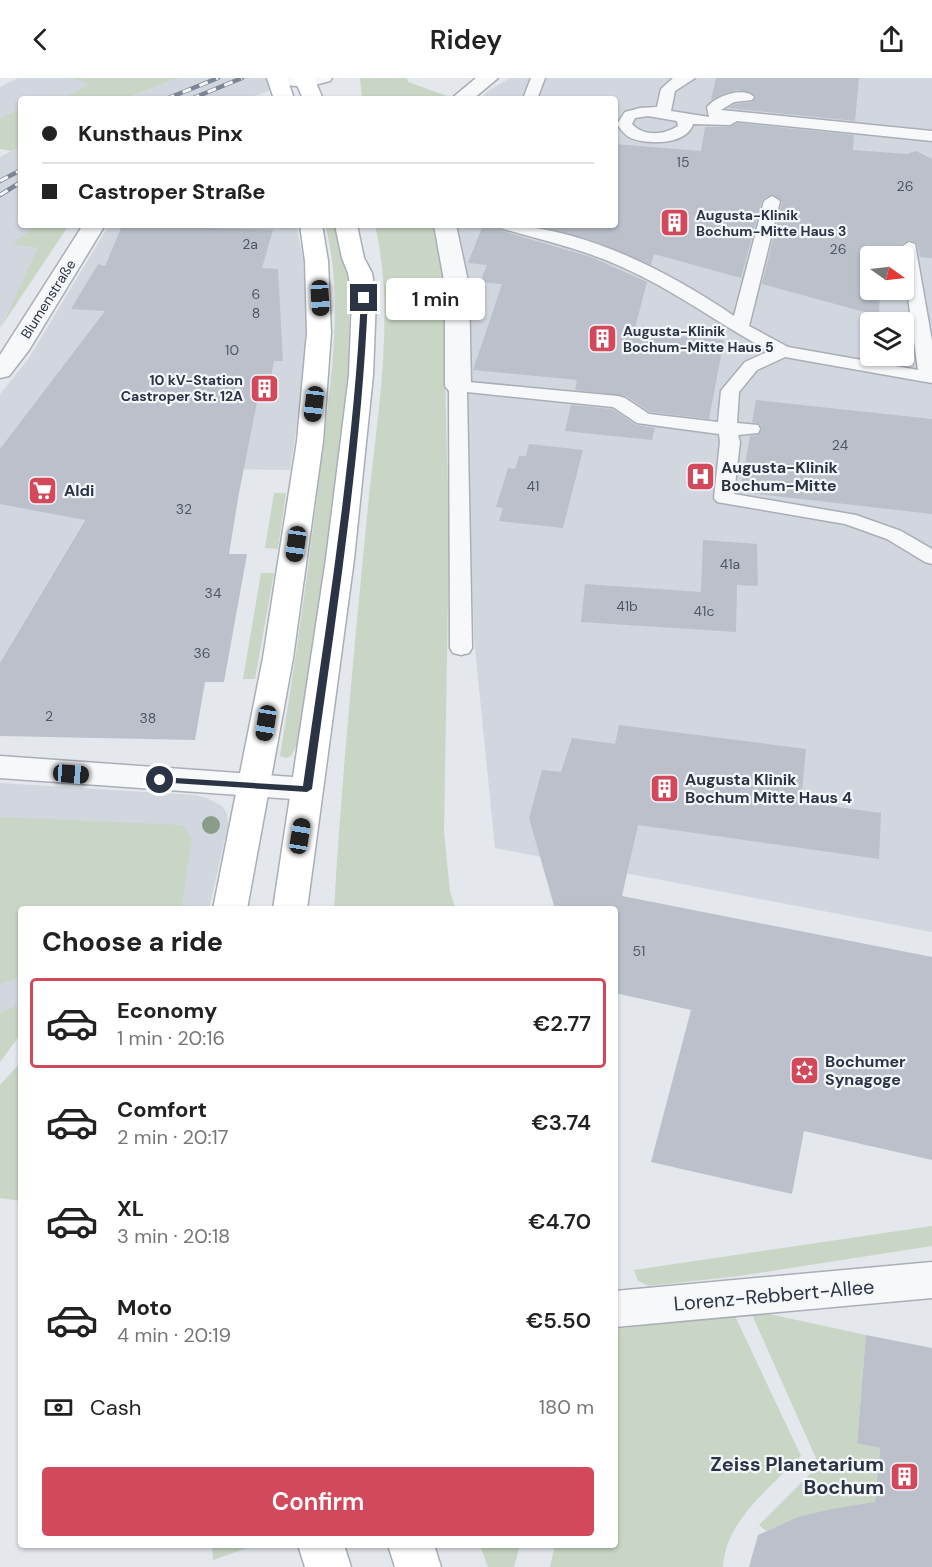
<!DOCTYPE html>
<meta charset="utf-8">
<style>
:root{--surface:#fff;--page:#f6f6f6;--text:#222;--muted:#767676;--line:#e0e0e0;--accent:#d1495b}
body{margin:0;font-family:"DM Sans",sans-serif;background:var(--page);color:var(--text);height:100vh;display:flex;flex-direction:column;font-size:22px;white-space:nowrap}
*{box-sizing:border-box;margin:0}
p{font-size:20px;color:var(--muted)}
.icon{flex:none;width:33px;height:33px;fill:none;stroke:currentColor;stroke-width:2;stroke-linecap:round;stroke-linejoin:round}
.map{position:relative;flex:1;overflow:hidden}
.sheet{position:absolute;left:18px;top:828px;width:600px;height:642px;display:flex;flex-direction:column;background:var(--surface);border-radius:6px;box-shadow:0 2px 4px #0004}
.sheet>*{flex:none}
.guide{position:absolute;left:18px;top:18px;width:600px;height:132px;border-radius:6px;box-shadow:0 2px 4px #0004;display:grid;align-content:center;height:132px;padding:0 24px;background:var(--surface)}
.needle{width:39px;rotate:104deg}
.buttons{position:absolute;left:860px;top:168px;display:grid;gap:12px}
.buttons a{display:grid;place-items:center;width:54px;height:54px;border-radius:6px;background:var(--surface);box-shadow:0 2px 4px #0004;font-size:30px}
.end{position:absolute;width:27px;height:27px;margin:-14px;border:8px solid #2b3445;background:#fff;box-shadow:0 0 0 3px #fff}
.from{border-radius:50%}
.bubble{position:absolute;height:42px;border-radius:6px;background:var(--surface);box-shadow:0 2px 4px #0004;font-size:20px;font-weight:600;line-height:42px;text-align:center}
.car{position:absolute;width:18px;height:36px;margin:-18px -9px;border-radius:8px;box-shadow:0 0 4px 2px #0007;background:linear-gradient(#222 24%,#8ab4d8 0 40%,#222 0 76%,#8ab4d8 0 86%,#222 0)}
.guide b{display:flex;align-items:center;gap:21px;height:57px;font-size:22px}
.guide b+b{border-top:2px solid var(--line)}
.guide i{width:15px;height:15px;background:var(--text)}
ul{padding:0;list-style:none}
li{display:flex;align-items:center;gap:18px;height:90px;margin:0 12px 9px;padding:0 12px;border:3px solid transparent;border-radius:6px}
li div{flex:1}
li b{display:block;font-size:22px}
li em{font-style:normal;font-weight:600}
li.selected{border-color:var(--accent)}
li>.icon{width:54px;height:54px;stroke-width:1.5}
h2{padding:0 24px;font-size:27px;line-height:72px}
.pay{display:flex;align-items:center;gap:15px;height:66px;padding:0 24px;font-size:22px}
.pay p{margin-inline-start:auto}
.action{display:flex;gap:12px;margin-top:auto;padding:12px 24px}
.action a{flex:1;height:69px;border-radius:6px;background:var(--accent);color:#fff;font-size:24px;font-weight:600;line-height:69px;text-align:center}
header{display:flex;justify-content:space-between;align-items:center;height:78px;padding:0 24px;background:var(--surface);font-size:27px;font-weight:600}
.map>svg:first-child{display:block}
.built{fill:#d2d6de;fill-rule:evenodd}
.green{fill:#c9d6c5}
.building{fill:#bbc0ca}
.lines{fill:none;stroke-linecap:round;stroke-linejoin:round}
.service-casing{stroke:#a9aeb7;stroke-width:3}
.pedestrian-casing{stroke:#a9aeb7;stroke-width:3}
.minor-casing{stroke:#a9aeb7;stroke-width:3}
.secondary-casing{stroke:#a9aeb7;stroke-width:3}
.service{fill:#f7f8fa;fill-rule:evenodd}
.pedestrian{fill:#f7f8fa;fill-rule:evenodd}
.minor{fill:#f7f8fa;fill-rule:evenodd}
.secondary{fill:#fff;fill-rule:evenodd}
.rail-casing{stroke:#7d8696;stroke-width:4.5}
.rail{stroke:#f4f6f9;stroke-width:3;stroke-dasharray:9;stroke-linecap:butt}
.tree{fill:#899d89}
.route{fill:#2b3445}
.labels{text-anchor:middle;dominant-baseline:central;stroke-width:4.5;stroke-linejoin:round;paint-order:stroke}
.number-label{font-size:14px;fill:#4f5766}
.far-poi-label{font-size:14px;font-weight:bold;fill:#2b3445;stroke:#f4f6f9;text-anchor:start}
.far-street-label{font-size:14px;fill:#2b3445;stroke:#f4f6f9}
.poi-label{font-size:16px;font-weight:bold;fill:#2b3445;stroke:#f4f6f9;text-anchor:start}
.near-street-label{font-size:20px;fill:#2b3445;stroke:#f4f6f9}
.near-poi-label{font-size:20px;font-weight:bold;fill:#2b3445;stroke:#f4f6f9;text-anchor:end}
</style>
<header><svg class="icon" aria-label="back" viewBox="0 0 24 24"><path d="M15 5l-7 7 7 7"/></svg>Ridey<svg class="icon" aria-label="share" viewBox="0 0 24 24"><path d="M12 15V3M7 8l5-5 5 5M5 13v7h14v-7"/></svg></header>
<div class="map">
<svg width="932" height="1489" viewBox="0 0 932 1489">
<rect width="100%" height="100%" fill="#e4e7ec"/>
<g class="built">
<path d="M18 0H73L90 6 62 21 50 17 42 21H21V30L0 40V9Z"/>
<path d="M178 0H303L247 21H124Z"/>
<path d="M510 0H932V854L495 770 474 560 466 328 470 234 456 147H615V21H480L488 13ZM870 178H903V212H870ZM870 244H903V278H870Z"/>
<path d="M21 68V147H38L13 166 39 170 0 250V79Z"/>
<path d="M109 147H296L303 180 308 239 306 287 290 392 115 390 13 563 0 605V316L29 280Z"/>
<path d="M0 705 194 717 207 720 222 728 227 736 228 747 209 831H21V955L0 984Z"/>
</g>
<g class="green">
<path d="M73 0H178L124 21H42L50 17 62 21 89 6Z"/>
<path d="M360 0H407L408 4 450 19 362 21Z"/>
<path d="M21 30V68L11 73 0 71V40Z"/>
<path d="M38 147H69L1 249 38 170 12 166Z"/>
<path d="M325 147H334L350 206 348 291 337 393 302 657 291 678 286 680 280 678C296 580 310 482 321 383 330 311 345 218 325 147Z"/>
<path d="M375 147H435L446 191 445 298 449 462 444 754 450 814 456 831H334C342 696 355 562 368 428 377 338 396 236 375 147Z"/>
<path d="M274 415H286L278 471 265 470Z"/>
<path d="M261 495H274L255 601H243Z"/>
<path d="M0 739 182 747 192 761 181 831H21V899L0 906Z"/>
<path d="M21 926V955L0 984V935Z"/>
<path d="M21 984V1123L0 1120V1007Z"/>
<path d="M932 1148V1168L739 1198 649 1208 638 1203 634 1192Z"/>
<path d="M750 1232 866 1257 857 1364 880 1370 875 1428C836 1426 801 1438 766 1453L759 1447 819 1387Z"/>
<path d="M734 1236 801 1378C771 1409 725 1443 723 1489H550L555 1467H615V1251Z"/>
<path d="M212 1467H256L213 1482Z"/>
<path d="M480 1467H520L514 1489H488Z"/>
</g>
<g class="building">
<path d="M716 0H859L855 43 728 30 735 26 752 24 756 19 750 14 737 12 722 16 711 22Z"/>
<path d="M737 45 854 57 853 72 907 76 916 73 932 81V180L920 179 917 166 910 162 900 167V178L882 176V178H870V212H880L879 238 762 206 782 124 773 116 762 122 741 200 654 176 651 187 592 162 530 147H615V66L701 73 705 49H730Z"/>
<path d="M483 147H496L499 152 591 179 647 204 634 254 724 262 709 341 650 334 626 318 575 312 577 302 473 292 502 206 480 204 487 187 468 185Z"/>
<path d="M122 148 273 152 262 190 278 191 283 283H274L268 314H259L239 415 229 476H247L224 604H205L195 662 0 658V585L85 442 0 426V371L105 233 71 231 98 186 105 188Z"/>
<path d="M756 322 932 341V436L740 414 750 358 758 357 762 352 760 346 752 344Z"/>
<path d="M571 327 612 331 636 347 655 350 652 362 565 353Z"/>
<path d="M529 366 583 372 563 450 499 443 503 430 496 429 508 390 515 391 519 378H526Z"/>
<path d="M703 462 757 466 758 508 737 507 736 554 581 544 585 506 701 514Z"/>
<path d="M619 647 806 671 801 724 881 735 879 781 638 747 622 818 932 879V1082L804 1053 792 1116 651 1084 691 932 615 915V831H555L529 740 542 692 561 694 572 660 615 666Z"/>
<path d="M866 1257 932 1270V1489H749L758 1457 798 1439 831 1431 875 1424 880 1370 857 1365Z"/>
</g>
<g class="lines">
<defs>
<g id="service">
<path d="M273 0H332L330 3 307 9 273 6 271 3Z"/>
<path d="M531 0H545L537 21H523Z"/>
<path d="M673 0H695L675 13 671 33 709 39 707 29C716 18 743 8 754 19L752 22 734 24 721 32 932 53V63L737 43 730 47 693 46C687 67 647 67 631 60 624 57 621 51 617 46L625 34 640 30 657 29 661 11ZM648 38 677 43 678 48C664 57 644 59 632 46L635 40Z"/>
<path d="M772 118 780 123 749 248 788 269 918 292 901 169 909 164 915 166 932 263V305L785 279 757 292 739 314 737 345 758 347 760 351 758 355 738 357 740 364 734 416 856 437 901 453 932 471V486L925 484 887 461 845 446 717 424 714 420 720 364 719 356 637 345 613 329 467 314 472 570 469 575 461 577 453 575 450 570 449 308 452 304 458 303 618 318 625 320 649 336 718 344 721 313 724 309 745 284 769 273C719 246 674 212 622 189 583 171 541 162 500 150L498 147C580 147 668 193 734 238L764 123Z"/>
</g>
<path id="pedestrian" d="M932 1184V1220L615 1249V1213Z"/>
<g id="minor">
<path d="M476 0H498L473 21H451Z"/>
<path d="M83 147H105L29 272 9 298 0 300V277Z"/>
<path d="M434 147H456L469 208 471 308 467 313 458 316 449 313 445 308V208Z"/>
<path d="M0 678 307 700 318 703 323 711 318 719 307 722 0 700Z"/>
</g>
<g id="secondary">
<path d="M267 0H287L294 21H274Z"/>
<path d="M294 0H314L323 21H303Z"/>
<path d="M300 147H322L328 183 331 255 323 363 293 580 247 831H213L263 580 297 363 307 255 305 183Z"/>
<path d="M335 147H357L364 180 372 195 376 220 373 297 354 481 307 831H273L326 481 349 297 352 220 348 195 342 180Z"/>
<path d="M298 1467H344L351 1489H305Z"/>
<path d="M388 1467H434L441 1489H395Z"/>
</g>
</defs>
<use href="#service" class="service-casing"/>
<use href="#pedestrian" class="pedestrian-casing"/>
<use href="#minor" class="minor-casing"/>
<use href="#secondary" class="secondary-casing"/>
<use href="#service" class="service"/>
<use href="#pedestrian" class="pedestrian"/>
<use href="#minor" class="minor"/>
<use href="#secondary" class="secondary"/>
<defs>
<g id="rail">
<path d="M166 21 218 0"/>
<path d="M191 21 242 0"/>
<path d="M0 103 21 92"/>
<path d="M0 117 21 104"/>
</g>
</defs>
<use href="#rail" class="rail-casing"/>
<use href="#rail" class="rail"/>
</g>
<circle class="tree" cx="211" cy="747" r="9"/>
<path class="route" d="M364 218 368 220C361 385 334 548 312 711L307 714 157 704V700L160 699 303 708C326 546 353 384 361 220Z"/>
<defs>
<symbol id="building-square" viewBox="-11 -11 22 22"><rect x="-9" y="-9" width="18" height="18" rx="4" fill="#d1495b" stroke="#f4f6f9"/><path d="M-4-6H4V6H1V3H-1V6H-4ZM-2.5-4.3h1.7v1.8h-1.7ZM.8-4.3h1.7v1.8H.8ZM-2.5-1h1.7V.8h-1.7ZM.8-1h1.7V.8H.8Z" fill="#fff"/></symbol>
<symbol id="hospital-square" viewBox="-11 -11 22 22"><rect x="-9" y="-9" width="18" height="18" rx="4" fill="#d1495b" stroke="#f4f6f9"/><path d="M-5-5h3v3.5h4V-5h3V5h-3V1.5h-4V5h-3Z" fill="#fff"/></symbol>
<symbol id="supermarket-square" viewBox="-11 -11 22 22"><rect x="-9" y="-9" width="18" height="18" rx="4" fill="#d1495b" stroke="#f4f6f9"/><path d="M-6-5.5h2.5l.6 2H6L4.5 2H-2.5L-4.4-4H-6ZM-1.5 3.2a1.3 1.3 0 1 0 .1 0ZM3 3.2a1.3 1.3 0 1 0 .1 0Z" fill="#fff"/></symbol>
<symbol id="synagogue-square" viewBox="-11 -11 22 22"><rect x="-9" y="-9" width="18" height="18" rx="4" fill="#d1495b" stroke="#f4f6f9"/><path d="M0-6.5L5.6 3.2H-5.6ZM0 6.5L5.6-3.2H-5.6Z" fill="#fff"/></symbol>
</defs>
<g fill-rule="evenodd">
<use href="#building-square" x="658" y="128" width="33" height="33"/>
<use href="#building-square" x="586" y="244" width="33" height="33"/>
<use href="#building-square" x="248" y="294" width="33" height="33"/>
<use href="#hospital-square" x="684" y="382" width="33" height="33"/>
<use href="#supermarket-square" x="26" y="396" width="33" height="33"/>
<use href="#building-square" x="648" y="694" width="33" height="33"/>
<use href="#synagogue-square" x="788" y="976" width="33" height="33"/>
<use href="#building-square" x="888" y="1382" width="33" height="33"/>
</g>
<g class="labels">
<g class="number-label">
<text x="683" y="84">15</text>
<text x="905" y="108">26</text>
<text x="250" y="166">2a</text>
<text x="838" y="171">26</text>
<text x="256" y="216">6</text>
<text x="256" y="235">8</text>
<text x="232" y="272">10</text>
<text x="840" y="367">24</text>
<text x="533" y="408">41</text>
<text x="184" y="431">32</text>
<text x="730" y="486">41a</text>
<text x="213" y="515">34</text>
<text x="627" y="528">41b</text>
<text x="704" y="533">41c</text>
<text x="202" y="575">36</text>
<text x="49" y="638">2</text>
<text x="148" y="640">38</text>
<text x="639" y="873">51</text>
</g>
<g class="far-poi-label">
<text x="696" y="137">Augusta-Klinik<tspan x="696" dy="16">Bochum-Mitte Haus 3</tspan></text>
<text x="623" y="253">Augusta-Klinik<tspan x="623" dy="16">Bochum-Mitte Haus 5</tspan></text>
<text x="243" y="302" text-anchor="end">10 kV-Station<tspan x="243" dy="16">Castroper Str. 12A</tspan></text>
</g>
<g class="far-street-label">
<text transform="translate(48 221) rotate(-58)">Blumenstraße</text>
</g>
<g class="poi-label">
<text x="721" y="389">Augusta-Klinik<tspan x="721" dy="18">Bochum-Mitte</tspan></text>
<text x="64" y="412">Aldi</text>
<text x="685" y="701">Augusta Klinik<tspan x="685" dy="18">Bochum Mitte Haus 4</tspan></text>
<text x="825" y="983">Bochumer<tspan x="825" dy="18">Synagoge</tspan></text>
</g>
<g class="near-street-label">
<text transform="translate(774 1217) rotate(-5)">Lorenz-Rebbert-Allee</text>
</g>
<g class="near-poi-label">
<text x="884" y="1386">Zeiss Planetarium<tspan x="884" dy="23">Bochum</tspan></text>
</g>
</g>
</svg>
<div class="buttons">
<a><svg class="needle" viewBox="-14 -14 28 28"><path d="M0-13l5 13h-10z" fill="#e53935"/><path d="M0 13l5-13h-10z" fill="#767676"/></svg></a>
<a><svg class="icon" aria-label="layers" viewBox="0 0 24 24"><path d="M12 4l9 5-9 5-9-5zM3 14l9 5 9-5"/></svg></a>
</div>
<i class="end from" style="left:160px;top:702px"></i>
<i class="end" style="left:364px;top:220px"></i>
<div class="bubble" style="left:386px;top:200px;width:99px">1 min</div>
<i class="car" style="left:320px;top:220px;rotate:177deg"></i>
<i class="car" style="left:314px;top:326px;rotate:187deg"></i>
<i class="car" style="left:296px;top:466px;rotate:188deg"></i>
<i class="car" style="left:266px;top:645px;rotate:189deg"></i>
<i class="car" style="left:71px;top:696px;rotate:94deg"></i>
<i class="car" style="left:300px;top:758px;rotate:9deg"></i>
<div class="guide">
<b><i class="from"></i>Kunsthaus Pinx</b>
<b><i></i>Castroper Straße</b>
</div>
<section class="sheet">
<h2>Choose a ride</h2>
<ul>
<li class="selected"><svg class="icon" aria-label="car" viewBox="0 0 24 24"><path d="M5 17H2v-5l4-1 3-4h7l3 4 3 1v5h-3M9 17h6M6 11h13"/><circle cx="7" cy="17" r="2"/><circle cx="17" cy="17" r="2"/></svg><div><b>Economy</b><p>1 min · 20:16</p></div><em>€2.77</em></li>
<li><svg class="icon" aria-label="car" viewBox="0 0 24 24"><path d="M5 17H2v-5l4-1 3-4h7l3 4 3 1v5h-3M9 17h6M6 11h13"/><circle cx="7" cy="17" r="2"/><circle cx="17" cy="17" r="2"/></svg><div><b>Comfort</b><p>2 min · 20:17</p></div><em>€3.74</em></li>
<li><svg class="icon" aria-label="car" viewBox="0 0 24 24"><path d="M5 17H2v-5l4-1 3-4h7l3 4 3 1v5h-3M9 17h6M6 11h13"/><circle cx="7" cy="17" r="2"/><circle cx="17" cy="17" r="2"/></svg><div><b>XL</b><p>3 min · 20:18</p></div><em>€4.70</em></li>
<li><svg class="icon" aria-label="car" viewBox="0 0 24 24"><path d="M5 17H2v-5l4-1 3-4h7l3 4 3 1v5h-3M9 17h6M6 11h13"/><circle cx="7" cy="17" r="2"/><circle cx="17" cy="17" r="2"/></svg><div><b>Moto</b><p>4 min · 20:19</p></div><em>€5.50</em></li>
</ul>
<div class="pay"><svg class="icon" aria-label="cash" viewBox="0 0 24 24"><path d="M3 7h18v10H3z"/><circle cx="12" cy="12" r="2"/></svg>Cash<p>180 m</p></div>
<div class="action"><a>Confirm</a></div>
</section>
</div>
